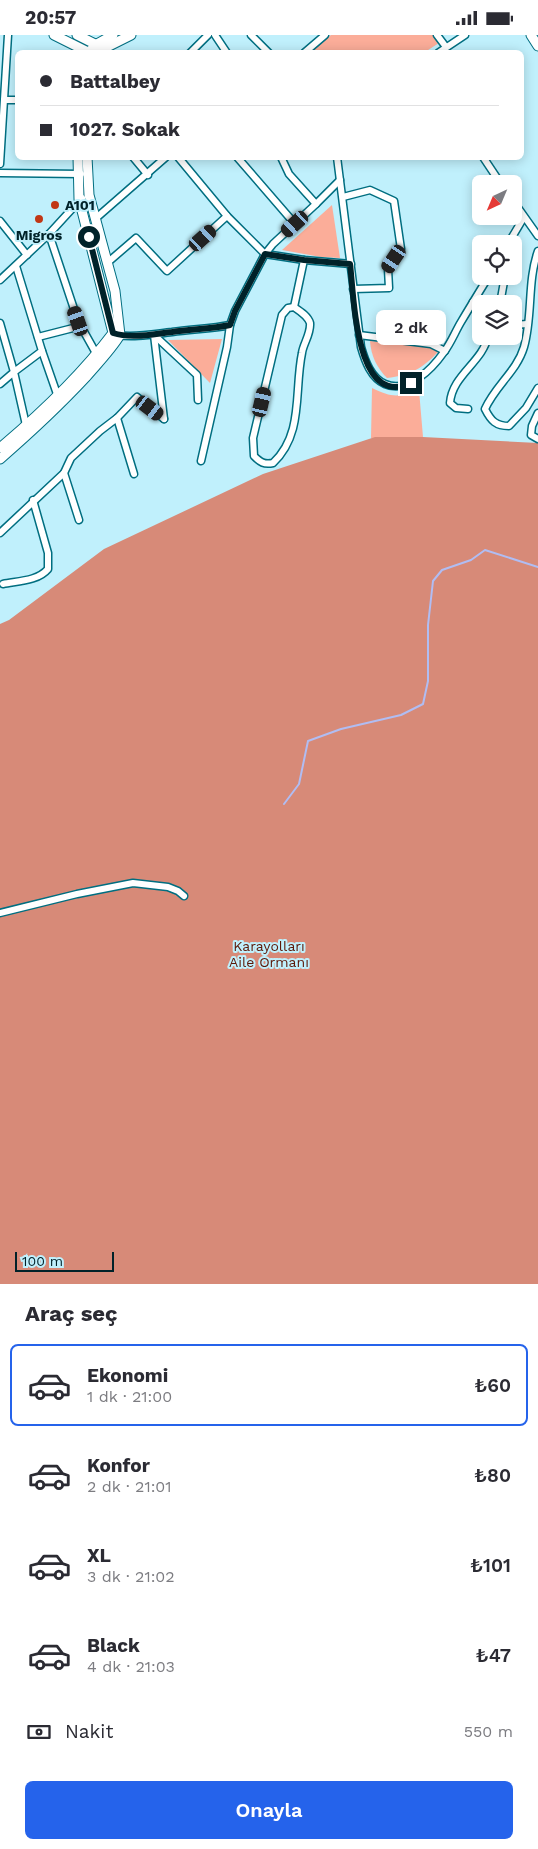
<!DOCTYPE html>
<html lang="tr">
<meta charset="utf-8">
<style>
:root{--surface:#fff;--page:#f7f7f7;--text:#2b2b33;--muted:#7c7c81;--line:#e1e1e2;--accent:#2563eb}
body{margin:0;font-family:"Work Sans",sans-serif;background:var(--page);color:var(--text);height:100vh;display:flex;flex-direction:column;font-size:19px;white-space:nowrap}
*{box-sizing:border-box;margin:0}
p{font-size:16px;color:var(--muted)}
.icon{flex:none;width:28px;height:28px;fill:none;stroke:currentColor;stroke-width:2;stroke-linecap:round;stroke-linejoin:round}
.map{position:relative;height:1249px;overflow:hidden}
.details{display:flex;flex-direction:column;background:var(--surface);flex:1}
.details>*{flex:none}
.top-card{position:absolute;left:15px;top:15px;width:509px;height:110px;border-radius:8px;box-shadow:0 2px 12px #0003;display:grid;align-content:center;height:110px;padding:0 25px;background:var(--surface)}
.needle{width:32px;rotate:224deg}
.controls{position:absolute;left:472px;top:140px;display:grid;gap:10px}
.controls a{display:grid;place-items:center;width:50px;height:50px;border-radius:8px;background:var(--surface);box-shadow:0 2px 12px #0003;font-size:25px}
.scale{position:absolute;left:15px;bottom:12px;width:99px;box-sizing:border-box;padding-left:5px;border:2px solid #002229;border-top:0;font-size:14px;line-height:18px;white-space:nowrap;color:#002229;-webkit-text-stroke:4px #c0f0fc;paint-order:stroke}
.end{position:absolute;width:22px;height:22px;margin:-11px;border:6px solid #002229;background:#fff;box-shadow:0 0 0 2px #fff}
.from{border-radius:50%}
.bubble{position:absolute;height:35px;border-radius:8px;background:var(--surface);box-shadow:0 2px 12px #0003;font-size:16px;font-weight:600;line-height:35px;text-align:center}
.car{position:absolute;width:15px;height:30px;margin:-15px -8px;border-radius:6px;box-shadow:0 0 4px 1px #0007;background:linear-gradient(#222 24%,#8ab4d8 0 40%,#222 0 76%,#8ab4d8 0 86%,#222 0)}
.top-card b{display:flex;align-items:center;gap:18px;height:48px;font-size:19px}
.top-card b+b{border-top:1px solid var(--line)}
.top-card i{width:12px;height:12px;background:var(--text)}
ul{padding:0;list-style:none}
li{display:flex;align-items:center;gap:15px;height:82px;margin:0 10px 8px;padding:0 15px;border:2px solid transparent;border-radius:8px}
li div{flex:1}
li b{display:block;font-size:19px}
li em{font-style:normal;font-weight:600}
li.current{border-color:var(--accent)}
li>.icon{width:45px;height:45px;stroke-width:1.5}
h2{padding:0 25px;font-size:22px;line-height:60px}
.pay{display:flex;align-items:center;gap:12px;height:55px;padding:0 25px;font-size:19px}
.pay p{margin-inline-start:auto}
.cta{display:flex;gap:10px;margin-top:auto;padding:10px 25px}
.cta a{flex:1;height:58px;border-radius:8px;background:var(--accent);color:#fff;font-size:20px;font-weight:600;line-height:58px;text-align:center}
.status{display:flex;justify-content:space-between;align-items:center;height:35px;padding:0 25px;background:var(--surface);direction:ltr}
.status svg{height:14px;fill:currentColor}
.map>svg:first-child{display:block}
.green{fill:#fbad99}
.forest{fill:#d78a78}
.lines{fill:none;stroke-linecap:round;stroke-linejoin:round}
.stream{stroke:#b0bdf3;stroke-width:2}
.street-casing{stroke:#006e80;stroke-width:9}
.secondary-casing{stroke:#006e80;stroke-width:11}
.street{stroke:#fff;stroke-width:6}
.secondary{stroke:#fff;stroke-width:9}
.route{stroke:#002229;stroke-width:6}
.poi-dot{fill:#c13715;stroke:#c0f0fc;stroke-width:2}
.labels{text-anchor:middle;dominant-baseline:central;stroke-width:4;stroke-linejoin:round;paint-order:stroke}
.poi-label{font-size:14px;font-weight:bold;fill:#002229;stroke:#c0f0fc;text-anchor:start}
.park-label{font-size:14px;fill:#5c1808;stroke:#c0f0fc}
</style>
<div class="status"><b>20:57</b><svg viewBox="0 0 49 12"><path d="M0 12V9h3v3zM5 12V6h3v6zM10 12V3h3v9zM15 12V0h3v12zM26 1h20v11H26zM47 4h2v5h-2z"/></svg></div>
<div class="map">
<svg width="538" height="1249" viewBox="0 0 538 1249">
<rect width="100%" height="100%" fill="#c0f0fc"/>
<g class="green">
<path d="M331 0H433L439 8 425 17H310Z"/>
<path d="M332 170 340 223 321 222 282 215Z"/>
<path d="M222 304 210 348 168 305Z"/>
<path d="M370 306 429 312 438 317C422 334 410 340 387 343 377 333 371 321 370 306Z"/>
<path d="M372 353C392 363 399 362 419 355L423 402 371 403Z"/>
</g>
<path class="forest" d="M375 402H423L538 408V1249H0V589L9 585 104 514 263 439Z"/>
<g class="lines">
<path class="stream" d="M284 769 299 749 308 706 341 694 401 680 423 669 428 646V590L433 546 442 535 471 525 485 515 538 532"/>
<defs>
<g id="street">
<path d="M215 0 227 18"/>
<path d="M251 0 269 18"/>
<path d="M437 0 446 12"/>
<path d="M190 18 208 0"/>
<path d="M304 18 325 0"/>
<path d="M438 18 465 0"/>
<path d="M4 65H18"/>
<path d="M133 122 148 140"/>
<path d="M178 122 227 181 265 219 304 225 351 229"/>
<path d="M237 122 295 189"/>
<path d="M281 122 289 139 316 169"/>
<path d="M337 122 361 312C365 326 371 343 385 349 408 359 432 334 444 317 451 308 455 297 461 287 470 272 479 257 489 241"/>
<path d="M483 122 501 149"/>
<path d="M0 129 8 0"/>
<path d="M0 138 81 139"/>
<path d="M343 162 370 155 394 166 401 214 388 234 389 253 353 254"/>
<path d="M514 167 538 201"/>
<path d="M95 184 166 122"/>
<path d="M0 186 27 220"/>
<path d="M49 199 78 286 97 320"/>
<path d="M508 209 524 182"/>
<path d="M538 216C527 247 533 280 524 312 517 336 495 351 485 374 491 386 496 391 509 391L526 373 538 353"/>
<path d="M107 228 136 203 167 236 227 181"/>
<path d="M16 231 42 316 14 337 26 390"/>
<path d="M0 245 49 199 82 163"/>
<path d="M473 267 481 274"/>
<path d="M500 269 505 241"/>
<path d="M294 272C300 276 308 281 310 288 311 299 303 309 302 318 294 356 304 399 273 428 264 430 260 427 254 421L253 403 282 280 288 273Z"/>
<path d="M294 272 304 225"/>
<path d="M0 288 14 337 0 349"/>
<path d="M514 290 527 289"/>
<path d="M117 300C135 303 154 299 172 297 191 294 211 294 230 290"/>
<path d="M154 300 197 340 198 365"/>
<path d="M154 300 164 384"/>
<path d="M359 300 431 309 445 316"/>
<path d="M38 302 81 291"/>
<path d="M42 316 57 359"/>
<path d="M468 374 456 373 450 368C452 340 483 327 488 301"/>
<path d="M538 378 532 391 531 400 538 404"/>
<path d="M117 383 134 439"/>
<path d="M201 426 227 312 230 290 235 276 265 219 273 209 316 169 340 145"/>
<path d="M64 438 79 485"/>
<path d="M0 498 64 438 71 423 100 396 117 383 137 362 164 384"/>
<path d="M3 549C18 546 38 546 48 534V518L33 465"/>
<path d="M0 878 77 859 133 848 168 852 178 856 184 861"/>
</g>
<g id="secondary">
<path d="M54 0 90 18"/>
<path d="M77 0 99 11"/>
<path d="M531 0 538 11"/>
<path d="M88 18 97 9 113 0"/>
<path d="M101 18 103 14 131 0"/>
<path d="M0 413C39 380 82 339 113 298L79 164 78 122"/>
<path d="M0 424C30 398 59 371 86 342 97 329 111 315 120 300L115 256 89 160 87 122"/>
</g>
</defs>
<use href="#street" class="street-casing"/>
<use href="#secondary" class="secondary-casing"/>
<use href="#street" class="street"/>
<use href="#secondary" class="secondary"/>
</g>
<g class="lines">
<path class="route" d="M89 202 113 298C132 304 153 299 172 297 191 294 211 294 230 290L235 276 265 219 304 225 350 229C354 260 355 375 411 348"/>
</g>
<g class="poi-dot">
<circle cx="55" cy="170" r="5"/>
<circle cx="39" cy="184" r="5"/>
</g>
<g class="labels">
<g class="poi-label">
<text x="65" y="170">A101</text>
<text x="39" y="200" text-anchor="middle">Migros</text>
</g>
<g class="park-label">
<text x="269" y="911">Karayolları<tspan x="269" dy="16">Aile Ormanı</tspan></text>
</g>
</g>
</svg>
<div class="controls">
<a><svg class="needle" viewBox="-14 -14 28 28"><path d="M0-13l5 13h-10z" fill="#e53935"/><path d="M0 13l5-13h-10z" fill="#7c7c81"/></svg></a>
<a><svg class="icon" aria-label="locate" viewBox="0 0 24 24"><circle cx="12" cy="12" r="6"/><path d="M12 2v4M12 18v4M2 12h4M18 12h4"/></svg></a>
<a><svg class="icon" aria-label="layers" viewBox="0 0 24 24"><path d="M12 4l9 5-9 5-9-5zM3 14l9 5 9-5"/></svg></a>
</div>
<div class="scale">100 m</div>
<i class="end from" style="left:89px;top:202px"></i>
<i class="end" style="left:411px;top:348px"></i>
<div class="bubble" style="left:376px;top:275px;width:70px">2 dk</div>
<i class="car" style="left:295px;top:189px;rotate:228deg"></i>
<i class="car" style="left:203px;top:203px;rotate:48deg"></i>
<i class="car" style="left:394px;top:224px;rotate:214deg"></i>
<i class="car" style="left:78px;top:286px;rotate:341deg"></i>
<i class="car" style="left:262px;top:367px;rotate:13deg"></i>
<i class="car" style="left:150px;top:373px;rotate:127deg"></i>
<div class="top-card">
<b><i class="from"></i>Battalbey</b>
<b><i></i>1027. Sokak</b>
</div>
</div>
<section class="details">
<h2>Araç seç</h2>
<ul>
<li class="current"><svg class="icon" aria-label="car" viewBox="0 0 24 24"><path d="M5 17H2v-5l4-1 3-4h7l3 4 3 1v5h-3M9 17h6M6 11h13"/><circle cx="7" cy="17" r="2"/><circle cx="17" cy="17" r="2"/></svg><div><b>Ekonomi</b><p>1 dk · 21:00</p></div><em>₺60</em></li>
<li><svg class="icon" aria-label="car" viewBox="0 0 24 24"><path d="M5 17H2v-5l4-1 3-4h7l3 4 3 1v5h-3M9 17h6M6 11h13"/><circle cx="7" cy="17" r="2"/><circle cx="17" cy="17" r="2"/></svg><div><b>Konfor</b><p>2 dk · 21:01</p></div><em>₺80</em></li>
<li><svg class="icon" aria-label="car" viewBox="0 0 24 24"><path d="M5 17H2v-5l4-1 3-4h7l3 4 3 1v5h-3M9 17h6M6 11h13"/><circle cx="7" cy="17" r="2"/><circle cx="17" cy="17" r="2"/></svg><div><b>XL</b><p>3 dk · 21:02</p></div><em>₺101</em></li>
<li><svg class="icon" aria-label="car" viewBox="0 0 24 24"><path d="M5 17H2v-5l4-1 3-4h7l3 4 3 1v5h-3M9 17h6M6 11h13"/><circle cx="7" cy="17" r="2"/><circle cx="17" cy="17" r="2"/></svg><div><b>Black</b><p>4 dk · 21:03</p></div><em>₺47</em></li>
</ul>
<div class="pay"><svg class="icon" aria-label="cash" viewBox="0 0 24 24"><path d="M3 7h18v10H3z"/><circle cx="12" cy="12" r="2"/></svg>Nakit<p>550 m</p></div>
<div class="cta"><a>Onayla</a></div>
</section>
